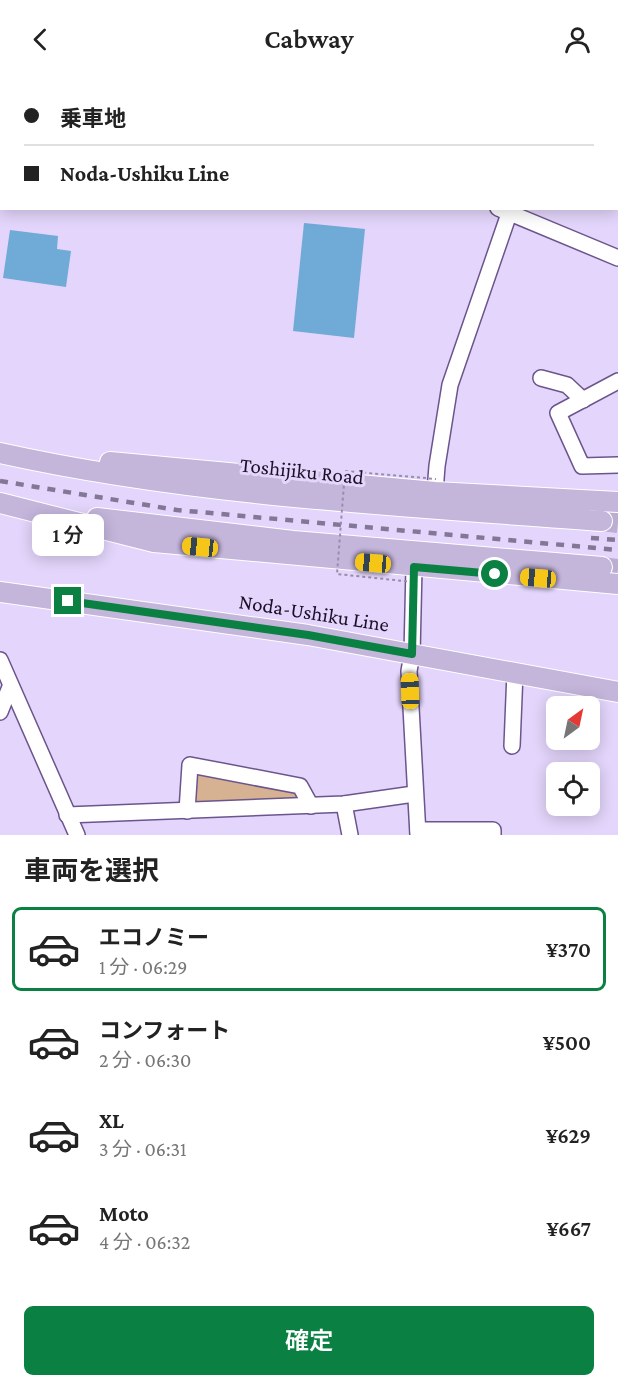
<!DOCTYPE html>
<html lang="ja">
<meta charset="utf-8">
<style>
:root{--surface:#fff;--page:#f6f6f6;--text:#222;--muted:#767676;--line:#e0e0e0;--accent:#0b8043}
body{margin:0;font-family:"Crimson Pro","Noto Sans JP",serif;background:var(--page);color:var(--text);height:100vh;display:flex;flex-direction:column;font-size:22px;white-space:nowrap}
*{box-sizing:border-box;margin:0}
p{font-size:20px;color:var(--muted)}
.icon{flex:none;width:33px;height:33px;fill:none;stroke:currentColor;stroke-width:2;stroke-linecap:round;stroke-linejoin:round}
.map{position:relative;height:757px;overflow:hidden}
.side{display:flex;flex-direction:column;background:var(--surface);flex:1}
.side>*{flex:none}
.guide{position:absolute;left:0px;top:0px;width:618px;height:132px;box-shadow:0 3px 15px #0003;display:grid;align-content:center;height:132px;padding:0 24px;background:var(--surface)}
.needle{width:39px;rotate:33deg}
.fabs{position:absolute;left:546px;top:618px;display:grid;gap:12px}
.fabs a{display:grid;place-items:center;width:54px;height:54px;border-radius:9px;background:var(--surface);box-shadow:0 3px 15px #0003;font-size:30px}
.end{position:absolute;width:27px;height:27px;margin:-14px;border:8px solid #0b8043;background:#fff;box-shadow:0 0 0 3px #fff}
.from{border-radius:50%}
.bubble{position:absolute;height:42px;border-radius:9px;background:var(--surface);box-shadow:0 3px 15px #0003;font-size:20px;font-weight:600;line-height:42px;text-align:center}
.car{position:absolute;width:18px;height:36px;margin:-18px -9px;border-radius:8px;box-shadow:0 0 4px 2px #0007;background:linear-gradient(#f5c518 24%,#345 0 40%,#f5c518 0 76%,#345 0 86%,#f5c518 0)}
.guide b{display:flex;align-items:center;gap:21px;height:57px;font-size:22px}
.guide b+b{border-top:2px solid var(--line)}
.guide i{width:15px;height:15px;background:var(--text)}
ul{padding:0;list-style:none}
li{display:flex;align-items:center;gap:18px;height:84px;margin:0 12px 9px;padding:0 12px;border:3px solid transparent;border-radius:9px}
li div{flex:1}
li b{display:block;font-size:22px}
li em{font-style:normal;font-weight:600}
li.on{border-color:var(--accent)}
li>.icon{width:54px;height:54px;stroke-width:1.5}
h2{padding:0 24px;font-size:27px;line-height:72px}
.button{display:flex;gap:12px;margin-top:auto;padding:12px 24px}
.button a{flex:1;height:69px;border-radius:9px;background:var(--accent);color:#fff;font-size:24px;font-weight:600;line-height:69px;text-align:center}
header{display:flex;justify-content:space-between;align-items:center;height:78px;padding:0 24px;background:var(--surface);font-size:27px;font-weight:600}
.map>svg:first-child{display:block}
.green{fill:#d6b192}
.building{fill:#70aad7}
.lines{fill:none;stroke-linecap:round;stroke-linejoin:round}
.major-tunnel{stroke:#bbaed1;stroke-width:20;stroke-dasharray:20 10;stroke-linecap:butt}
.minor-casing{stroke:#6b558c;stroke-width:18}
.major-casing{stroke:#fff;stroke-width:22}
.minor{stroke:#fff;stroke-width:15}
.major{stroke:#c4b5db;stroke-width:20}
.rail{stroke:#827795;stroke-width:4.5;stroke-dasharray:8 8;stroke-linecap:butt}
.path-bridge{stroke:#998dad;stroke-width:2;stroke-dasharray:3 3;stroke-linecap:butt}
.route{stroke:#0b8043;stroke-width:8}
.labels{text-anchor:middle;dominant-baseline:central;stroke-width:6;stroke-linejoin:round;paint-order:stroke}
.street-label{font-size:21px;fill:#1a1127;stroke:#e3d5fb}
</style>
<header><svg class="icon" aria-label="back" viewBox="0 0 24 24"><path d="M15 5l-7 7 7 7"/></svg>Cabway<svg class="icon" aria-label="person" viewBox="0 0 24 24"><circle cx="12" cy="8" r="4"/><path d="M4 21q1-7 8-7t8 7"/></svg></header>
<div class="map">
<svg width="618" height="757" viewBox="0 0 618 757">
<rect width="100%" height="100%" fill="#e3d5fb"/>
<path class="green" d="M190 687 300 708 311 728 187 733Z"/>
<g class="building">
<path d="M304 145 365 151 354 260 293 253Z"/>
<path d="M10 152 58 158 57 171 71 173 66 209 3 200Z"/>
</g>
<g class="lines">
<g class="major-tunnel">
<path d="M602 443 618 445"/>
<path d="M602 489 618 491"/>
</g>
<defs>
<g id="minor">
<path d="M333 0 334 2"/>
<path d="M13 2 14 0"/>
<path d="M500 2 501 0"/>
<path d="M587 2V0"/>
<path d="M0 104 2 92"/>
<path d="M616 104 618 105"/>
<path d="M498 130 618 180"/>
<path d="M541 300 567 307 583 322"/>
<path d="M618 303 558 335 582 388 618 387"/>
<path d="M435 414 437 388 450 307 511 130"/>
<path d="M414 489 412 576 409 593 418 757"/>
<path d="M0 582 77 757"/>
<path d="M0 634 10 609"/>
<path d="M512 668 515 594"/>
<path d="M344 726 350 757"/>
<path d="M187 733 190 687 300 708 311 728"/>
<path d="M67 737 344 726 414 716"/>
<path d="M418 752H493V757"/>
</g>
<g id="major">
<path d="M0 375C193 418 405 428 602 443"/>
<path d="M110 384 435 414 618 424"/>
<path d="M0 425 154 464 618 506"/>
<path d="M97 440 293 463 602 489"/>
<path d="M0 514 308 557 618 614"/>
</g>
</defs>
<use href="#minor" class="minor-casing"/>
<use href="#major" class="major-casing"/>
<use href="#minor" class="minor"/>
<use href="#major" class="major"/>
<g class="rail">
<path d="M0 403 177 432 618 472"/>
<path d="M591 460 618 462"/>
</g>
<path class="path-bridge" d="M413 504 337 496 345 393 436 401"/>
</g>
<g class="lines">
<path class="route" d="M68 523 308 557 412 576 414 489 495 496"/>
</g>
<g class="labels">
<g class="street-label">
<text transform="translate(302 393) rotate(6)">Toshijiku Road</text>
<text transform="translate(314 535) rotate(9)">Noda-Ushiku Line</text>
</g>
</g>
</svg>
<div class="fabs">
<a><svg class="needle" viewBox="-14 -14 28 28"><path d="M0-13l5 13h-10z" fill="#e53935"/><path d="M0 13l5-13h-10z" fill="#767676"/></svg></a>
<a><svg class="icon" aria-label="locate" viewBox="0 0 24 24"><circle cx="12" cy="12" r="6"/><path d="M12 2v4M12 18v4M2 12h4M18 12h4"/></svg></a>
</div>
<i class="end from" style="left:495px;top:496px"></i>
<i class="end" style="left:68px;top:523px"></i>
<div class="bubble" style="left:32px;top:436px;width:72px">1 分</div>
<i class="car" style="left:200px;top:469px;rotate:276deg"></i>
<i class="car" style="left:373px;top:485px;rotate:275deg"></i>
<i class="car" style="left:538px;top:500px;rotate:275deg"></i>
<i class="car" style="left:410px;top:613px;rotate:358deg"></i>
<div class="guide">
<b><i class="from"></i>乗車地</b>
<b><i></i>Noda-Ushiku Line</b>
</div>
</div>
<section class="side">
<h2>車両を選択</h2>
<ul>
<li class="on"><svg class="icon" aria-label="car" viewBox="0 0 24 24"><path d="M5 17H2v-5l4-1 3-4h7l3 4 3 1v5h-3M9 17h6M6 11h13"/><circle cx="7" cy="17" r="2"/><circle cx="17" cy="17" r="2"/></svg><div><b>エコノミー</b><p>1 分 · 06:29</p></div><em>¥370</em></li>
<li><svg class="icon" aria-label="car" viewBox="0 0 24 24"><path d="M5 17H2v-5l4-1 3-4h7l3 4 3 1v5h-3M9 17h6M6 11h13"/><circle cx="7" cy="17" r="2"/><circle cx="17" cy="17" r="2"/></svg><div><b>コンフォート</b><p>2 分 · 06:30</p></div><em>¥500</em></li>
<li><svg class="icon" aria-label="car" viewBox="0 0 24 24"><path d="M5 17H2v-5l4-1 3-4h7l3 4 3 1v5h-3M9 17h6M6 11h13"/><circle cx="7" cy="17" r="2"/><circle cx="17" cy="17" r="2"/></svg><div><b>XL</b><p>3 分 · 06:31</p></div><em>¥629</em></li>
<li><svg class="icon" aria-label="car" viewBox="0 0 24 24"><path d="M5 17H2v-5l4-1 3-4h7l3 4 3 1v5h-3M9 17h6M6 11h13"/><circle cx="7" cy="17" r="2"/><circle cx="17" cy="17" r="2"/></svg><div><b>Moto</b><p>4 分 · 06:32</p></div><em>¥667</em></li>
</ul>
<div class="button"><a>確定</a></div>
</section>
